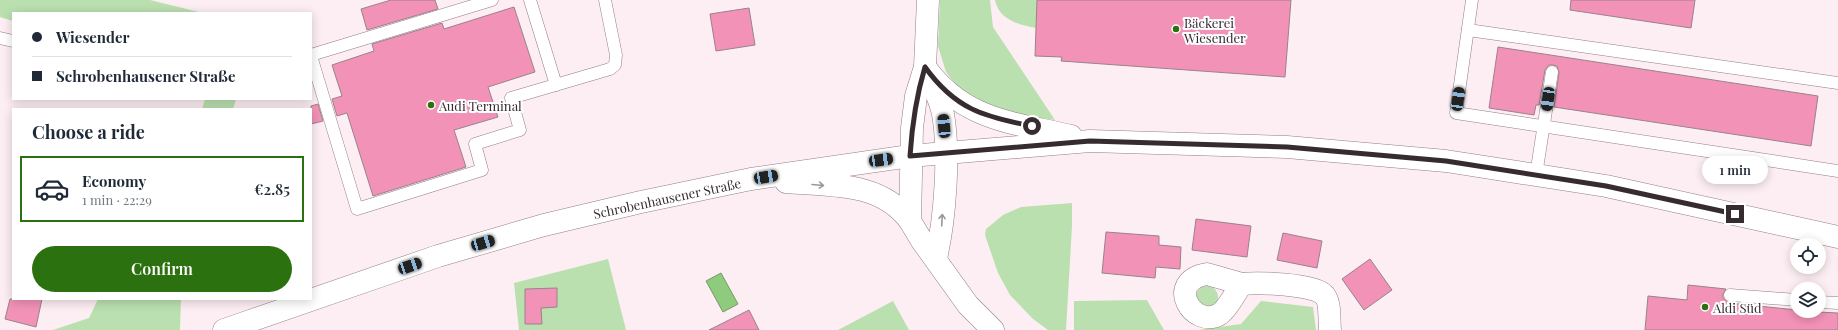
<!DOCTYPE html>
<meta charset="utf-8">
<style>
:root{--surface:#fff;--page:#f6f6f7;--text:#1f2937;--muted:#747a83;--line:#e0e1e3;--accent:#2c7110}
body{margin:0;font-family:"Playfair Display",serif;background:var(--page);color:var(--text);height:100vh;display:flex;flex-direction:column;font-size:15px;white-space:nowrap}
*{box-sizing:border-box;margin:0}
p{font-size:13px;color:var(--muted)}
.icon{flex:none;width:22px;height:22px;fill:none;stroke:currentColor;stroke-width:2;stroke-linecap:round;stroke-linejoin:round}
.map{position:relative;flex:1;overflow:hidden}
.details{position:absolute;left:12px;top:108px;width:300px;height:192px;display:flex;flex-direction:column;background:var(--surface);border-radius:0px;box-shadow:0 2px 10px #0003}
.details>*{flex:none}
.guide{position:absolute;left:12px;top:12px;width:300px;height:88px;border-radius:0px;box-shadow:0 2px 10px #0003;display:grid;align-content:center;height:88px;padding:0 20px;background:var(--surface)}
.tools{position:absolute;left:1790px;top:238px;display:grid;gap:8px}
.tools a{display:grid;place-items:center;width:36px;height:36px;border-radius:50%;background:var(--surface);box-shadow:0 2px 10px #0003;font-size:20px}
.end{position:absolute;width:18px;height:18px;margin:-9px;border:5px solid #362c2f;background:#fff;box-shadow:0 0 0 2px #fff}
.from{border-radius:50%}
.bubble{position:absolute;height:28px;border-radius:14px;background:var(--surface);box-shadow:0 2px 10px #0003;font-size:13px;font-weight:600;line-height:28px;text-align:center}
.car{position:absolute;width:12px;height:24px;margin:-12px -6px;border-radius:5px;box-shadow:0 0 3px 1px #0007;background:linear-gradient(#222 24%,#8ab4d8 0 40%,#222 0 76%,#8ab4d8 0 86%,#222 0)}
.guide b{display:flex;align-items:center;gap:14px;height:38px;font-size:15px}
.guide b+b{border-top:1px solid var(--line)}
.guide i{width:10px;height:10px;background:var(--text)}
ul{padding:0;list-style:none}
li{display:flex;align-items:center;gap:12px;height:66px;margin:0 8px 6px;padding:0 12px;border:2px solid transparent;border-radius:0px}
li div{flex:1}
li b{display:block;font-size:15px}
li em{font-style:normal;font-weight:600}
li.on{border-color:var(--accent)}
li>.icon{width:36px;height:36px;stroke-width:1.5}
h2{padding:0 20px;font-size:18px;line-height:48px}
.cta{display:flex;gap:8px;margin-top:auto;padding:8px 20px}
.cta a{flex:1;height:46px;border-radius:24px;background:var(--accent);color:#fff;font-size:16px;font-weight:600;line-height:46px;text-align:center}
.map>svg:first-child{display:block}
.green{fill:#bbe0b0}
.water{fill:#8fcb7d;stroke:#749b66}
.building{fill:#f292b7;stroke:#99828a}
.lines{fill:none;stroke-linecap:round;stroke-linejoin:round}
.service-casing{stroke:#947e85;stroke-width:13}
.minor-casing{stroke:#947e85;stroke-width:23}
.secondary-casing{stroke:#947e85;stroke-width:23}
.service{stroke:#fff;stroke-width:12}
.minor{stroke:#fff;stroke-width:22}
.secondary{stroke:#fff;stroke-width:22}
.oneway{stroke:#9a9697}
.route{stroke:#362c2f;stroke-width:5}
.poi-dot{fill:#2c7110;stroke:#fff;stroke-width:1.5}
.labels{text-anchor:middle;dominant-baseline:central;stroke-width:4;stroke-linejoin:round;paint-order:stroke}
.poi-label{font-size:13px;fill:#362c2f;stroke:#fff;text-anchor:start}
.street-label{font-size:13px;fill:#362c2f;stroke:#fff}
</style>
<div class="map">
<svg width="1838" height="330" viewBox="0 0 1838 330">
<rect width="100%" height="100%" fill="#fdeef3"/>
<g class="green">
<path d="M0 0H150L203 13H13V21L0 17Z"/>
<path d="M940 0H990L993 27 1055 120 1005 113 961 92 946 72 938 46Z"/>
<path d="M995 0H1037L1036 28C1019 25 999 20 995 0Z"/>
<path d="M205 99H236L233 109H202Z"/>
<path d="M1072 203V226L1066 330H1048L1033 319 1010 295 998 273 985 235 986 229 1003 215 1021 207Z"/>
<path d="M608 259 626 330H519L514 283Z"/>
<circle cx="1207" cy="297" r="11"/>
<path d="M98 299H181L180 330H53L89 318Z"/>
<path d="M1147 300 1164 330H1074V301Z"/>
<path d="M893 301 909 330H838Z"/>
<path d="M1261 301 1313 307 1316 330H1198L1241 324Z"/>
</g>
<path class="water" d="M721 273 738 304 723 312 706 281Z"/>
<g class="building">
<path d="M391 0H435L438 9 367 30 361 9Z"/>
<path d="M1037 0H1291L1285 77 1061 61 1062 57 1035 56Z"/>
<path d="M1571 0H1695L1691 28 1570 10Z"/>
<path d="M514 7 535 72 488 87 498 117 454 130 466 167 373 196 347 113 337 116 332 99 342 96 332 65 374 51 372 44 442 23 444 29Z"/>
<path d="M749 8 755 45 716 51 710 14Z"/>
<path d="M1498 47 1818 96 1811 146 1554 107 1559 73 1557 66 1553 65H1549L1545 70 1539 105H1536L1534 115 1489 108Z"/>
<path d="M318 104 323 121 311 124V106Z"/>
<path d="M1196 219 1251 226 1247 257 1192 250Z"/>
<path d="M1106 232 1159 236V245L1181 247 1180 269 1156 267 1155 278 1102 273Z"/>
<path d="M1283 233 1322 241 1317 268 1277 260Z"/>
<path d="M1370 259 1392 290 1364 310 1342 279Z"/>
<path d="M1688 285 1726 289 1723 294V298L1729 303 1797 310V311L1838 313V330H1645L1648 296 1687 300Z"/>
<path d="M557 288V307L541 308 542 324H525V289Z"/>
<path d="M10 299H42L36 327 5 319Z"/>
<path d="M749 310 759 330H709Z"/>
</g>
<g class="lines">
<defs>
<g id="service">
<path d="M530 0 556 85"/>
<path d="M1472 0 1456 113 1838 171"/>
<path d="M1468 30 1838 83"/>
<path d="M0 38 13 41"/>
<path d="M311 55 492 0"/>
<path d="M311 56 357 209 482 170 475 144 520 130 511 98 610 69 615 65 616 55 605 0"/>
<path d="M1536 175 1552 72"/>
<path d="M1730 295 1797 300"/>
<path d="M1819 302 1838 303"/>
</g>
<g id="minor">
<path d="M928 0 925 67 916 96 912 128 910 221 922 241 968 305 993 330"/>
<path d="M925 68C931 82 940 98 943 114 950 154 945 219 936 258"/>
<path d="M1207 274 1242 284C1235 293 1229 307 1220 314 1193 330 1164 281 1207 274Z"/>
<path d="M1242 284C1257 282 1312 284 1323 294 1331 300 1329 320 1330 330"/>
</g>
<g id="secondary">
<path d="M925 67C964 121 1012 122 1071 136"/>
<path d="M786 182C831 186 880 181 910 221"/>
<path d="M224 330 438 256 544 225 641 202 751 179 910 156 1090 141 1287 147 1446 161 1606 186 1838 237"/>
</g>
</defs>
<use href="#service" class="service-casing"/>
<use href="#minor" class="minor-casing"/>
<use href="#secondary" class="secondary-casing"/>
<use href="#service" class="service"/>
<use href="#minor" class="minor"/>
<use href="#secondary" class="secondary"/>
</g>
<defs><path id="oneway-shaft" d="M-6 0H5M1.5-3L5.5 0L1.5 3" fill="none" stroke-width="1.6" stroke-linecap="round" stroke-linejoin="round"/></defs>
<g class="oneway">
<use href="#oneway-shaft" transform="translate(818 185) rotate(5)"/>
<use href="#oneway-shaft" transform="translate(942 220) rotate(-87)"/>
</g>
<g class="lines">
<path class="route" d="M1032 126C984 117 955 109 925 67 916 97 912 125 910 156L1090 141 1287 147 1446 161 1606 186 1735 214"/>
</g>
<g class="poi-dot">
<circle cx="1176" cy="29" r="4"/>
<circle cx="431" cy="105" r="4"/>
<circle cx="1705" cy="307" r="4"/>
</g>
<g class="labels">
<g class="poi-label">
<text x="1184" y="22">Bäckerei<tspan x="1184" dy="15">Wiesender</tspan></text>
<text x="439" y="105">Audi Terminal</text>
<text x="1713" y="307">Aldi Süd</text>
</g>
<g class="street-label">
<text transform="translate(667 198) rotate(-12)">Schrobenhausener Straße</text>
</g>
</g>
</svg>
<div class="tools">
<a><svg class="icon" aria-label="locate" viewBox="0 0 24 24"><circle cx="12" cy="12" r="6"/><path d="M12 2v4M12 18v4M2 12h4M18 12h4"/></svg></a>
<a><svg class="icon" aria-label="layers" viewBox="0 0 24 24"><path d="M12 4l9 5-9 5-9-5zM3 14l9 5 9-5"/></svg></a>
</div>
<i class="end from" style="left:1032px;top:126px"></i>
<i class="end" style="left:1735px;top:214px"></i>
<div class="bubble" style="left:1702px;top:156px;width:66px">1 min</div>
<i class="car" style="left:1458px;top:99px;rotate:8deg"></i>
<i class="car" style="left:1548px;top:99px;rotate:188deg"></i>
<i class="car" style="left:944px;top:126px;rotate:355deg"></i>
<i class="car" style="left:881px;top:160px;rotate:82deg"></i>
<i class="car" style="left:766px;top:177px;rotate:81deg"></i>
<i class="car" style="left:483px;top:243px;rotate:74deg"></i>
<i class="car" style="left:410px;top:266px;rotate:71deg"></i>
<div class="guide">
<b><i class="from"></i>Wiesender</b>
<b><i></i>Schrobenhausener Straße</b>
</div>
<section class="details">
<h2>Choose a ride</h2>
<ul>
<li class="on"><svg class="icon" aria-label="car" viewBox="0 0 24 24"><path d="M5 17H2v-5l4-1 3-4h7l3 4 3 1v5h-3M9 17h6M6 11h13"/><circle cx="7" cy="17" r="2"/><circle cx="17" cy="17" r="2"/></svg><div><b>Economy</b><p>1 min · 22:29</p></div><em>€2.85</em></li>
</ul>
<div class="cta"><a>Confirm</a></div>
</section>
</div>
